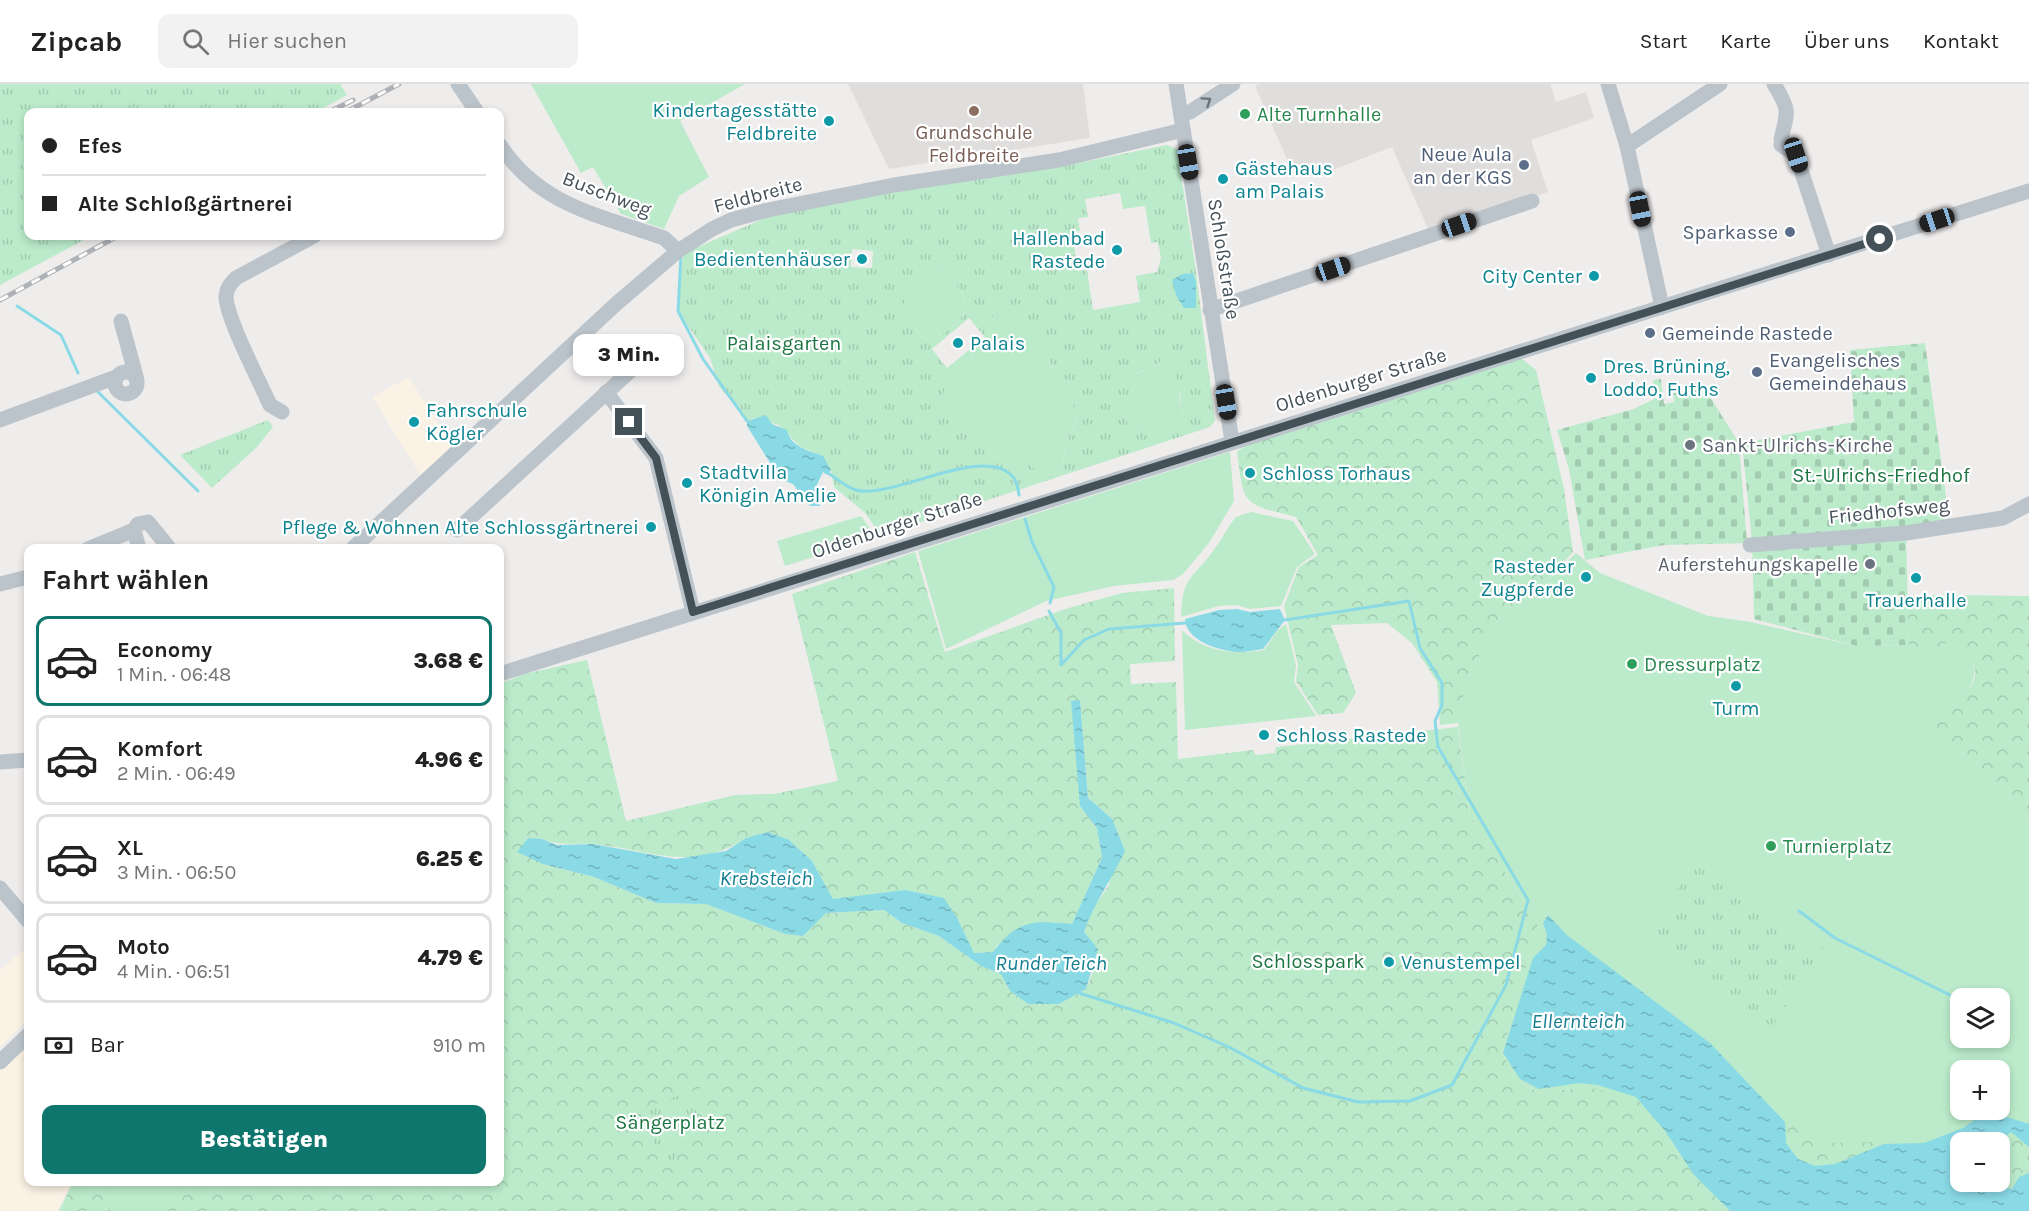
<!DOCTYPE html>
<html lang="de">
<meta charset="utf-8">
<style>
:root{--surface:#fff;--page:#f2f2f2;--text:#222;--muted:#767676;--line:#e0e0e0;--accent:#0f766e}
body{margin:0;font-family:Karla,sans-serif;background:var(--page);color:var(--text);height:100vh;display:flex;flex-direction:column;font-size:22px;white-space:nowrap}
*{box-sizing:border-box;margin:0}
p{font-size:20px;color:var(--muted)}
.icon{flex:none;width:33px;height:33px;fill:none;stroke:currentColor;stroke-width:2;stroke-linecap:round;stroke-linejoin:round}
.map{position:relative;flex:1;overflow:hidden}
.panel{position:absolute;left:24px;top:460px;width:480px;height:642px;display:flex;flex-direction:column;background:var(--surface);border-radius:12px;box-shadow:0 3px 9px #0003}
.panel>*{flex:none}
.hud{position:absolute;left:24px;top:24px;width:480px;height:132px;border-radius:12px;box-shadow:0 3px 9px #0003;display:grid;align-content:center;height:132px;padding:0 18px;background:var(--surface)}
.tools{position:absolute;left:1950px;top:904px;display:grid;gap:12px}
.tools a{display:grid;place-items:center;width:60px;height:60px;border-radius:12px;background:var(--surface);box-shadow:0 3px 9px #0003;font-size:30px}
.end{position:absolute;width:27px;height:27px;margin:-14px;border:8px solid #455158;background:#fff;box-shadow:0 0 0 3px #fff}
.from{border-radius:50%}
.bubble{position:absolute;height:42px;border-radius:12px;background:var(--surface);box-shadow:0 3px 9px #0003;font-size:20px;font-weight:800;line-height:42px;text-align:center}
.car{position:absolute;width:18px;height:36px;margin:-18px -9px;border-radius:8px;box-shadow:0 0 4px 2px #0007;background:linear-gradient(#222 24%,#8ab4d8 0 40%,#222 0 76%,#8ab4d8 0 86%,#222 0)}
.hud b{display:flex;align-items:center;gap:21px;height:57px;font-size:22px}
.hud b+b{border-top:2px solid var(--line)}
.hud i{width:15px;height:15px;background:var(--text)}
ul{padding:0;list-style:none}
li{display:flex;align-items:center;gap:18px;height:90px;margin:0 12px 9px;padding:0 6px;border:3px solid var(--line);border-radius:12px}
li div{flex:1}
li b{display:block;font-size:22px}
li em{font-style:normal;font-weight:800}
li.on{border-color:var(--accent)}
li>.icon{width:54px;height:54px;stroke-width:1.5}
h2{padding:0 18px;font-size:27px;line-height:72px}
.pay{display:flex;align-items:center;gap:15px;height:66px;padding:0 18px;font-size:22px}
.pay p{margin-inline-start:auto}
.button{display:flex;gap:12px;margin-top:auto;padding:12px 18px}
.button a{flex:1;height:69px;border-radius:12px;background:var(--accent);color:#fff;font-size:24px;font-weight:800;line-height:69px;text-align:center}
header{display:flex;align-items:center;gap:36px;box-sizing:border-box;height:84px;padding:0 30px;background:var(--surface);border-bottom:2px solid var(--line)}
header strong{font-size:28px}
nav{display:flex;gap:33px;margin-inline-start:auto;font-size:21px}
.search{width:420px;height:54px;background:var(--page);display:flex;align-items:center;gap:15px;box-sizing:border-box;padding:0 21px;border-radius:12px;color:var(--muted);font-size:22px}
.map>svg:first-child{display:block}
.commercial{fill:#faf2e4}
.education{fill:#e0dddd}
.grass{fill:#bbebca;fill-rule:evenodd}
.forest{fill:url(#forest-crowns);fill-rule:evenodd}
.cemetery{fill:url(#cemetery-stones)}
.park{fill:url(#park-tufts);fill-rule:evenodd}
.water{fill:url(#water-ripples)}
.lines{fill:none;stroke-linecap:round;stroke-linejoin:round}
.stream{stroke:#8adae6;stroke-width:3}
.minor{stroke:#bbc4cb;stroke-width:15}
.rail-casing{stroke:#aeb2b6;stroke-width:5}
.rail{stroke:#fff;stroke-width:3;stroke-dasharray:9;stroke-linecap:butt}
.oneway{stroke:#68747a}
.route{stroke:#455158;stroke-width:8}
.education-dot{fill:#8d6e63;stroke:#fff;stroke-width:2}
.leisure-dot{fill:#2e9e5b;stroke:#fff;stroke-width:2}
.culture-dot{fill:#0f9aa8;stroke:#fff;stroke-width:2}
.service-dot{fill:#5c6f8a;stroke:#fff;stroke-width:2}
.worship-dot{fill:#6b7280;stroke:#fff;stroke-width:2}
.labels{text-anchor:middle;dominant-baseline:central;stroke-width:4.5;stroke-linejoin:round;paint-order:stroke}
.culture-label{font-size:20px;fill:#0d838f;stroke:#fff;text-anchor:start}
.leisure-label{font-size:20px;fill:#27864d;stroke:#fff;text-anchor:start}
.education-label{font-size:20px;fill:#785e54;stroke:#fff}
.service-label{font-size:20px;fill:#4e5e75;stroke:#fff;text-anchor:end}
.street-label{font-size:20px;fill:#455158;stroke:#fff}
.park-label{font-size:20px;fill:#1b7541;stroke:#fff}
.worship-label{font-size:20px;fill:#5b616d;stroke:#fff;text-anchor:start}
.water-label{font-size:21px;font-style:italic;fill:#137e8f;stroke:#fff}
</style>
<header>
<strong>Zipcab</strong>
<div class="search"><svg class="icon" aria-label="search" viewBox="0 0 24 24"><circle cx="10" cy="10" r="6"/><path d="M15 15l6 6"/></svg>Hier suchen</div>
<nav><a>Start</a><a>Karte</a><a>Über uns</a><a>Kontakt</a></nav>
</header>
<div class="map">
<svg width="2029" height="1127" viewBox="0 0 2029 1127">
<defs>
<pattern id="forest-crowns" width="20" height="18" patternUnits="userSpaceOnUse" patternTransform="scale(1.5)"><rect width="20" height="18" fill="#bbebca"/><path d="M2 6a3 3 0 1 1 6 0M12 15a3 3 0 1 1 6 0" fill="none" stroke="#a2cbb0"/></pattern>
<pattern id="cemetery-stones" width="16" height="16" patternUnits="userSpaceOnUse" patternTransform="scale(1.5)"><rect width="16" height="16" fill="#bbebca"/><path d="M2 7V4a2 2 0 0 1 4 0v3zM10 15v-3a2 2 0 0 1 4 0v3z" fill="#a2cbb0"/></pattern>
<pattern id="park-tufts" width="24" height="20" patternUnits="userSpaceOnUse" patternTransform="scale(1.5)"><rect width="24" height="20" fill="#bbebca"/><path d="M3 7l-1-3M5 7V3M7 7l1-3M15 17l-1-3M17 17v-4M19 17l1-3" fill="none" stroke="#a2cbb0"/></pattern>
<pattern id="water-ripples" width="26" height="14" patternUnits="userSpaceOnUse" patternTransform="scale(1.5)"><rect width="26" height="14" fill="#8adae6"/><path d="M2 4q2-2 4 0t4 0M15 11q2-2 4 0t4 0" fill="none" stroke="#73b3bd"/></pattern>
</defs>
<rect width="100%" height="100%" fill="#efecec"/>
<g class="commercial">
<path d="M409 293 456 367 424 397 372 313Z"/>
<path d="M28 862V936L0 963V886Z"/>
<path d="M28 960V1098H72L57 1127H0V986Z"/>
</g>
<g class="education">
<path d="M848 0H1083L1090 54 889 85Z"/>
<path d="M1259 0H1550L1556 18 1586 8 1594 34 1531 56 1548 108 1429 147 1392 63 1325 89 1292 87 1255 2Z"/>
</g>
<g class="grass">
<path d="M531 0H745L680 37 709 93 679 112 664 145 621 130 593 83 581 89Z"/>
<path d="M947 184 964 214 966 228C956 241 944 252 927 257L913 243 904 219 933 185Z"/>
<path d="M994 230 1002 231 1025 243 1058 290 1069 299 1076 335 1065 361 1063 384 1054 391 1040 389 1027 379H1009L956 343 943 311 948 290C980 272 985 265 994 230Z"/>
<path d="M1182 268 1179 312 1183 330C1164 341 1150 346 1128 343L1126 324 1138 289C1148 285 1176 269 1182 268Z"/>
<path d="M1230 368 1234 417 1209 459 1183 490 1173 496 1114 502 1046 517 946 565 918 467Z"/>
<path d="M1251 428 1293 437 1315 470 1297 483 1281 522 1250 525 1237 521 1219 522 1181 533C1182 490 1194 495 1215 464 1223 454 1228 442 1236 433Z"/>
<path d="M861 432 876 453 785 482 777 457Z"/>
<path d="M1576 469 1600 489 1708 532 1751 538 1856 562 1909 561 1920 569C1930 565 1940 557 1951 559 1976 562 1982 596 1963 610 1957 614 1947 616 1940 619L1925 646 1974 678 2029 735V1127H1729L1694 1091 1664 1047 1587 1003 1539 1009 1516 996 1502 969 1538 840 1470 732 1458 639 1466 596 1496 539 1515 519 1548 496ZM1960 915H2000V954H1960ZM1960 987H2000V1026H1960ZM1960 1059H2000V1098H1960Z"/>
<path d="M1286 540 1296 581 1294 598 1316 632 1185 646 1182 546C1203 568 1235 571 1264 566L1277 547Z"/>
<path d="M115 1098H168V1127H110Z"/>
</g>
<g class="forest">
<path d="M1521 274 1536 286 1564 405 1573 468 1548 496 1515 519 1496 539 1466 596 1458 639 1440 641 1437 598 1412 559 1387 539 1331 541 1356 609 1343 629 1318 631 1296 597 1298 581 1284 522 1299 483 1318 471 1296 433C1241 419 1244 422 1237 367L1254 358Z"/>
<path d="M915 468 945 568 1065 525 1122 509 1174 504 1175 577 1130 580 1131 600 1176 598 1178 675 1253 666 1256 671 1275 669 1276 663 1458 643 1470 732 1538 840 1502 969 1516 996 1539 1009 1587 1003 1636 1014 1664 1047 1694 1091 1729 1127H168V1098H500V600L524 590 587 576 626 737 735 711 774 710 838 697 792 510ZM1080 616 1088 714 1112 735 1109 801 1092 826 1084 848 1097 865 1093 888 1086 905 1059 920H1028L1010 907 1001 890 981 882 939 852 902 839 884 826 827 829 905 806 921 810 969 860 974 869 993 868 998 860 1053 838 1072 841 1102 774 1097 744 1080 722ZM746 754 812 777 833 815 803 852 785 850 706 820 656 819 594 793 543 780 542 755C559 762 574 759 592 760 650 765 691 790 746 754Z"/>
<path d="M1953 511 2029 512V735L1974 678 1925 646 1940 619C1947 616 1957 614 1963 610 1989 591 1969 558 1942 559L1932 569H1920L1909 561 1907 512Z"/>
<path d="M1788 1039 1807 1053 1831 1059 1882 1058C1861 1070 1823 1091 1800 1073 1795 1069 1791 1063 1787 1058Z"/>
<path d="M2010 1048 2029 1063V1089L2019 1093 2012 1105 1971 1098H2000V1059H1979L1993 1052H2006Z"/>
<path d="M73 1098H115L110 1127H59Z"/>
</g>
<g class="cemetery">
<path d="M1925 259 1950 442 1906 449 1909 561 1856 562 1754 535 1752 457 1742 359 1854 338 1850 266Z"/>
<path d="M1661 295 1664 320 1674 318 1673 309 1705 305 1739 359 1747 459 1664 461 1585 476 1569 385 1557 346 1634 325 1654 315 1653 296Z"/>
</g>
<g class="park">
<path d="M0 0H340L347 11 316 28H28V152H91L0 201Z"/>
<path d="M1167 61 1177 65 1195 181 1215 337 1210 343 881 451 865 429 834 403 831 387 816 369 800 363 779 341 754 334 747 337 719 302 710 274 678 227V204L684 169 770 132 895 107 1059 83ZM1120 109 1123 125 1145 122 1151 159 1158 158 1161 174 1157 188 1136 192 1140 218 1093 226 1087 186 1078 187 1072 148 1080 147 1078 134 1088 133 1085 115ZM852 165 873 167 872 184 851 183ZM947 184 964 214 966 228C956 241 944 252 927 257L913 243 904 219 933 185ZM994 230 1002 231 1025 243 1058 290 1069 299 1076 336 1065 361 1063 384 1054 391 1040 389 1027 379H1009L956 343 943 311 948 290C980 272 985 265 994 230ZM969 234 985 253 947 284 932 265ZM1182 268 1175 284 1183 330C1164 341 1150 346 1128 343L1126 324 1138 289C1147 285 1177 269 1182 268Z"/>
<path d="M268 336 273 343 256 364 212 404 180 371Z"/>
<path d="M1702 771 1823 865 1772 943 1647 848Z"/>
<path d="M706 1002 685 1059 671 1081C657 1067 640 1044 644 1024Z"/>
</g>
<g class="water">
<path d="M1193 189 1196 198V224H1184L1176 211 1172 196 1182 190Z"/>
<path d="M766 331 772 340 787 346C791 364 809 366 823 372L831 386 827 391 823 388 815 405 820 422H810L793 400 780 395 747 342V337Z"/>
<path d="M1237 525 1250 528 1280 525 1285 536 1263 565C1255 566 1246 568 1239 568 1219 567 1186 557 1185 535L1219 526Z"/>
<path d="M1080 616 1088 714 1112 735 1125 767C1112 795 1094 819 1084 848L1098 865 1086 905 1059 920H1028L1010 907 1001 890 981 882 939 852 902 839 884 826 826 829 803 852 785 850 706 820 656 819 594 793 543 780 517 768 528 754 542 755 557 761 593 760 676 775 726 767 746 754 768 748 789 756 812 777 833 815 905 806 944 814 957 834 974 869 993 868C1017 836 1034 836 1072 840L1102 774 1097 744 1080 722 1071 617Z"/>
<path d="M1548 831 1567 851 1710 959 1785 1038 1786 1059 1798 1075 1815 1082 1835 1080 1884 1060 1924 1059 1963 1044 1977 1034 1994 1029 2029 1040V1063L2011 1048 2006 1052C1989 1052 1977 1059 1960 1059V1098L1989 1100 2012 1105 2019 1093 2029 1089V1127H1730L1694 1091 1665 1047 1636 1013 1598 1001 1580 999 1539 1005 1520 995 1503 969 1533 874 1546 861 1547 850 1543 839Z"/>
</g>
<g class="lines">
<g class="stream">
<path d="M681 171 678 227 703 275 747 337"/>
<path d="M17 222 61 251 78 289"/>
<path d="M98 308 198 407"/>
<path d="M828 389C836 394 847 404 856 406 892 416 984 359 1013 393 1017 397 1018 405 1019 411"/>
<path d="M1025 435 1032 458 1054 503 1050 519"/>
<path d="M1049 527 1061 549V581L1084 556 1109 545 1185 539"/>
<path d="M1799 827 1835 854 1960 916"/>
<path d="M1079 909 1174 939 1231 964 1303 1004 1358 1018 1410 1017 1452 1001 1506 901 1528 816 1438 663 1435 637 1442 621V599L1420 564 1409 517 1285 536"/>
</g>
<g class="minor">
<path d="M458 0 477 28"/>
<path d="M1176 0 1232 357"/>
<path d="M1608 0 1627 62 1662 223"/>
<path d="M1774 0C1790 26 1788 27 1781 55"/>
<path d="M1181 31 1190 28 1233 0"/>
<path d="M500 61C540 122 599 131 664 154L678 167"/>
<path d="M1781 61 1796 71 1829 171"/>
<path d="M1627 62 1720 0"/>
<path d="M1210 226 1532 117"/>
<path d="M121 237 137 296"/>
<circle cx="126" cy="299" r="11"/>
<path d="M606 308 656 374 693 528"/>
<path d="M282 328 270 321C259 296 228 237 226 214 226 205 230 200 236 194L314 152"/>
<path d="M0 336 116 293"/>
<path d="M457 446 652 267"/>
<path d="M1750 461 1906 449 2003 434 2029 420"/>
<path d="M88 465 134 446"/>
<path d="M139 465 134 446 138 440 148 438 170 465"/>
<path d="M352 465 616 220 678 167 712 145 731 136 768 126 894 101 1059 76 1183 46"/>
<path d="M0 500 28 493"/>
<path d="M500 590 2029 107"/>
<path d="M0 678 28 676"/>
<path d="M0 804 28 837"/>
<path d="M0 978 28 951"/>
</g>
<defs>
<g id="rail">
<path d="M329 28 353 16"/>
<path d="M346 28 399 0"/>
<path d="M0 216 118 152"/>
</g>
</defs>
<use href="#rail" class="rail-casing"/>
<use href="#rail" class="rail"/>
</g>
<defs><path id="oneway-chevron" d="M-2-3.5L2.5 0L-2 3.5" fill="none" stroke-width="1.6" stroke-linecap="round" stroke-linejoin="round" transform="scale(1.5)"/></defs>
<use class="oneway" href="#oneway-chevron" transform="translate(1207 17) rotate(-34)"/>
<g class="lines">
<path class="route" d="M629 338 656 374 693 528 1880 155"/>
</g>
<circle class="education-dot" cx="974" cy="27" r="6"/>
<g class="leisure-dot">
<circle cx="1245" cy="30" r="6"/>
<circle cx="1632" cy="580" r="6"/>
<circle cx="1771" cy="762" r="6"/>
</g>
<g class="culture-dot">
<circle cx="829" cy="37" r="6"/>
<circle cx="1223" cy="95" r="6"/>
<circle cx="1117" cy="166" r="6"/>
<circle cx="862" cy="175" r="6"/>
<circle cx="1594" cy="192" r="6"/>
<circle cx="958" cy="259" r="6"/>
<circle cx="1591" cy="294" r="6"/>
<circle cx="414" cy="338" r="6"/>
<circle cx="1250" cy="389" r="6"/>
<circle cx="687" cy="399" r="6"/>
<circle cx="651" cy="443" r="6"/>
<circle cx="1586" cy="493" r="6"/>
<circle cx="1916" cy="494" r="6"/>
<circle cx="1736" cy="602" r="6"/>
<circle cx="1264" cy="651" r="6"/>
<circle cx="1389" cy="878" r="6"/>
</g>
<g class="service-dot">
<circle cx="1524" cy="81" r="6"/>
<circle cx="1790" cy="148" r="6"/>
<circle cx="1650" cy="249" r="6"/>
<circle cx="1757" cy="288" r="6"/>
</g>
<g class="worship-dot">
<circle cx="1690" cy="361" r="6"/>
<circle cx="1870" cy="480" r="6"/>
</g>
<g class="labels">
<g class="culture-label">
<text x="817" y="26" text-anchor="end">Kindertagesstätte<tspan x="817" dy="23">Feldbreite</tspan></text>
<text x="1235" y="84">Gästehaus<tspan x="1235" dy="23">am Palais</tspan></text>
<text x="1105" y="154" text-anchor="end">Hallenbad<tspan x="1105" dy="23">Rastede</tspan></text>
<text x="850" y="175" text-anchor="end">Bedientenhäuser</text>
<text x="1582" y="192" text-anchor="end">City Center</text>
<text x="970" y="259">Palais</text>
<text x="1603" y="282">Dres. Brüning,<tspan x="1603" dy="23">Loddo, Fuths</tspan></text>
<text x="426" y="326">Fahrschule<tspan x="426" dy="23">Kögler</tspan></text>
<text x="699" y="388">Stadtvilla<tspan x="699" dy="23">Königin Amelie</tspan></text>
<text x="1262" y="389">Schloss Torhaus</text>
<text x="639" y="443" text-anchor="end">Pflege &amp; Wohnen Alte Schlossgärtnerei</text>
<text x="1574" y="482" text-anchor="end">Rasteder<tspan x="1574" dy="23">Zugpferde</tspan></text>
<text x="1916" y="516" text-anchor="middle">Trauerhalle</text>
<text x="1736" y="624" text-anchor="middle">Turm</text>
<text x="1276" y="651">Schloss Rastede</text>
<text x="1401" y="878">Venustempel</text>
</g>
<g class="leisure-label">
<text x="1257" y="30">Alte Turnhalle</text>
<text x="1644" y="580">Dressurplatz</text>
<text x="1783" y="762">Turnierplatz</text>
</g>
<g class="education-label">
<text x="974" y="48">Grundschule<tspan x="974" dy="23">Feldbreite</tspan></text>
</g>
<g class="service-label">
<text x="1512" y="70">Neue Aula<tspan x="1512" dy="23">an der KGS</tspan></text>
<text x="1778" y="148">Sparkasse</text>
<text x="1662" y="249" text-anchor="start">Gemeinde Rastede</text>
<text x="1769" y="276" text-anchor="start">Evangelisches<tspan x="1769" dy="23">Gemeindehaus</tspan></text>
</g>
<g class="street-label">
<text transform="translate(607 110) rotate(21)">Buschweg</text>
<text transform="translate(758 111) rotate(-15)">Feldbreite</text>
<text transform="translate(1224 175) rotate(81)">Schloßstraße</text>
<text transform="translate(1361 296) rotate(-17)">Oldenburger Straße</text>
<text transform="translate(1889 427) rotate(-6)">Friedhofsweg</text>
<text transform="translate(897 441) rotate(-18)">Oldenburger Straße</text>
</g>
<g class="park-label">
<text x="784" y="259">Palaisgarten</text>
<text x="1881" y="391">St.-Ulrichs-Friedhof</text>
<text x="1308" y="877">Schlosspark</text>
<text x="670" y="1038">Sängerplatz</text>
</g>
<g class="worship-label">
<text x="1702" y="361">Sankt-Ulrichs-Kirche</text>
<text x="1858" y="480" text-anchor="end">Auferstehungskapelle</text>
</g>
<g class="water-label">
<text x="766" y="794">Krebsteich</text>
<text x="1051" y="879">Runder Teich</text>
<text x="1578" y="937">Ellernteich</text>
</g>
</g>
</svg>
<div class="tools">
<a><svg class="icon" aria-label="layers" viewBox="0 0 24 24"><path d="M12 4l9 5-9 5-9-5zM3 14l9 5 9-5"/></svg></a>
<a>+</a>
<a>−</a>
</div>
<i class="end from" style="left:1880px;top:155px"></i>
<i class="end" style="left:629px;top:338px"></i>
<div class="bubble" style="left:573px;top:250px;width:111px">3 Min.</div>
<i class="car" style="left:1796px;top:71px;rotate:162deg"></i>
<i class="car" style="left:1188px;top:78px;rotate:171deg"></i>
<i class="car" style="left:1640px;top:125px;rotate:169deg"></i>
<i class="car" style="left:1937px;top:136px;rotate:252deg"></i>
<i class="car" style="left:1459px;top:141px;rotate:71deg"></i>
<i class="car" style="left:1333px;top:185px;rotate:71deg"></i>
<i class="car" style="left:1226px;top:318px;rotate:171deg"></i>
<div class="hud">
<b><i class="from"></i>Efes</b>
<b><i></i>Alte Schloßgärtnerei</b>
</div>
<section class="panel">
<h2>Fahrt wählen</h2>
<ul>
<li class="on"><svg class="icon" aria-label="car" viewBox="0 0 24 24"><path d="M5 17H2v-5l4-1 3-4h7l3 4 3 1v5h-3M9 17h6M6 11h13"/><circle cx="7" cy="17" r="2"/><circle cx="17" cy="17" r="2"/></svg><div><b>Economy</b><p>1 Min. · 06:48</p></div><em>3.68 €</em></li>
<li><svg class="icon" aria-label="car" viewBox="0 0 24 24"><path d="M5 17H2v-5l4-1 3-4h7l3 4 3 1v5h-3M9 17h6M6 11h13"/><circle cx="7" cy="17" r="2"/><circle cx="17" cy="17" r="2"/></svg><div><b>Komfort</b><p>2 Min. · 06:49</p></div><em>4.96 €</em></li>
<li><svg class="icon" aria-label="car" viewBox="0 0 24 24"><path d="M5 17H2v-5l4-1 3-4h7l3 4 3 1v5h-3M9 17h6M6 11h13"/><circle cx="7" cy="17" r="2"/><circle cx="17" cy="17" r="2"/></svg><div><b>XL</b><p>3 Min. · 06:50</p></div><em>6.25 €</em></li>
<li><svg class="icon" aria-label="car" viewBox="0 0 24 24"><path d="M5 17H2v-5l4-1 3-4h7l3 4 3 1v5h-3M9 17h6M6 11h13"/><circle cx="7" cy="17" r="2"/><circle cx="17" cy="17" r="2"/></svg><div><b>Moto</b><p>4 Min. · 06:51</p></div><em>4.79 €</em></li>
</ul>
<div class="pay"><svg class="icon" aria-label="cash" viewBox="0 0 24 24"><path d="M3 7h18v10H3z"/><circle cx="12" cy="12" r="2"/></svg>Bar<p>910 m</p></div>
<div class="button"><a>Bestätigen</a></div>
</section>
</div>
